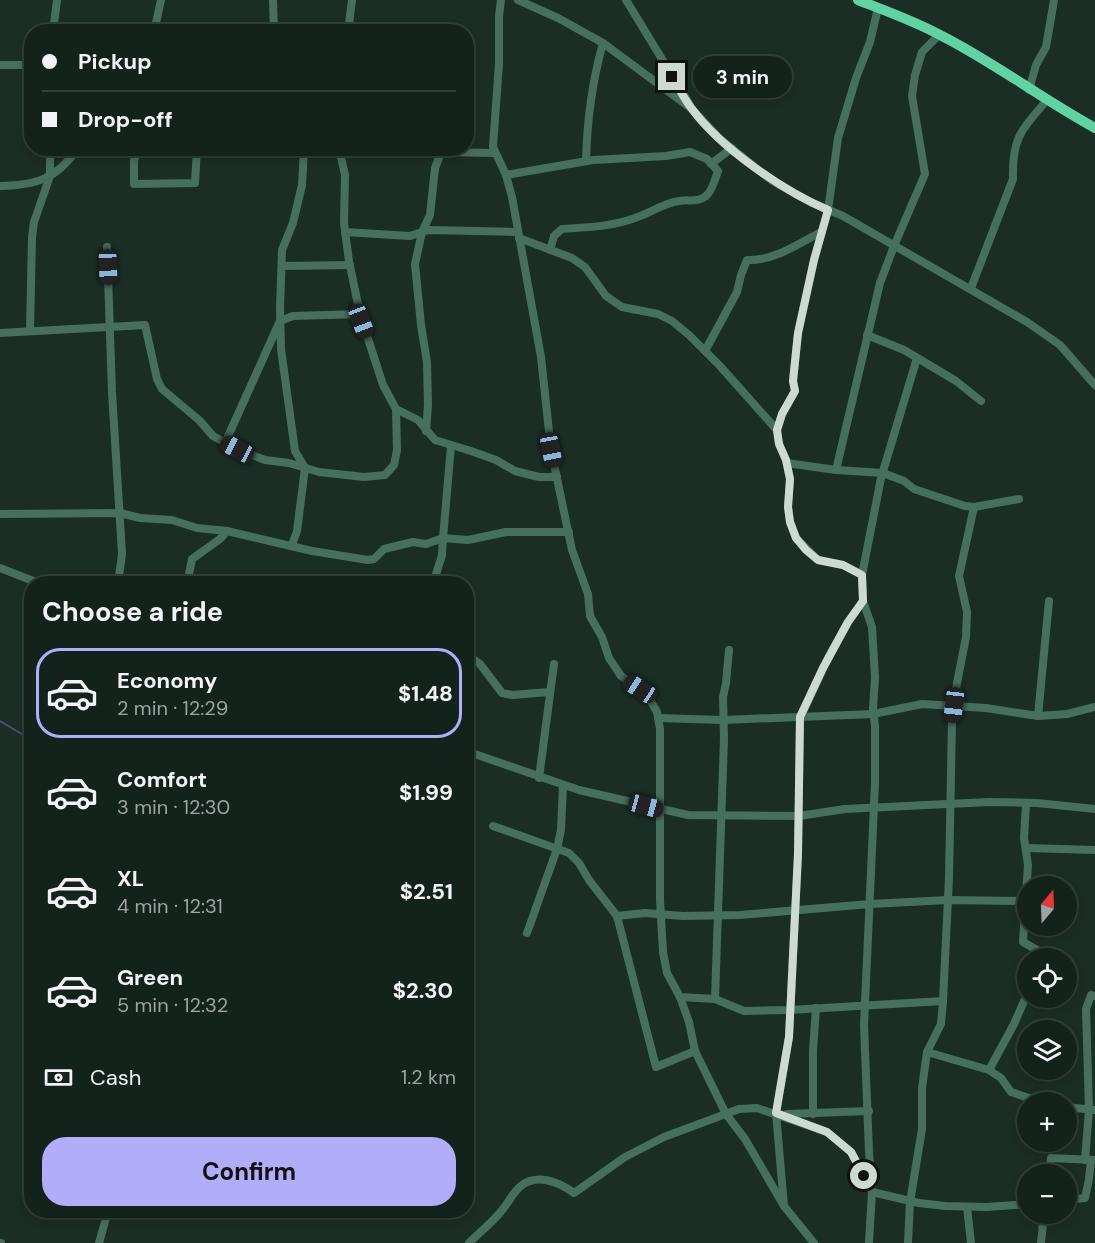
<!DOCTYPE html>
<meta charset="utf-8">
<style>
:root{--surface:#14221c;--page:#212f29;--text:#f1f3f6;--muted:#9da4a3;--line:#333f3b;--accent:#b2adf9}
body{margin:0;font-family:"DM Sans",sans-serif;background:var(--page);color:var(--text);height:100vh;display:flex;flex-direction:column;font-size:22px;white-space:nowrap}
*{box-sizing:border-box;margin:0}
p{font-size:20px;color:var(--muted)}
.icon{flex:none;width:33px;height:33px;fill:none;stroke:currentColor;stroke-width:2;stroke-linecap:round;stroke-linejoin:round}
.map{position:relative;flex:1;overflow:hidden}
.details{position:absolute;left:24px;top:576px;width:450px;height:642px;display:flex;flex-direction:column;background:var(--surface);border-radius:24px;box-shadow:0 3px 9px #0003,0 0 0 2px var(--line)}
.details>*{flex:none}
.guide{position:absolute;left:24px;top:24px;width:450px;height:132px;border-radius:24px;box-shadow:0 3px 9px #0003,0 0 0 2px var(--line);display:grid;align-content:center;height:132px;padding:0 18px;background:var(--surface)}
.needle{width:39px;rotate:19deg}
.controls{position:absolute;left:1017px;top:876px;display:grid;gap:12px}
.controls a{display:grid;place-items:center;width:60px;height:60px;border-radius:50%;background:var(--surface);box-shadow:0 3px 9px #0003,0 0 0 2px var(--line);font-size:30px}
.end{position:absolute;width:27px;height:27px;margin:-14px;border:8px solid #cdd9d3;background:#111;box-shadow:0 0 0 3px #111}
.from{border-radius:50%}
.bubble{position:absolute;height:42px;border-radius:21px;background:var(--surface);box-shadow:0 3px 9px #0003,0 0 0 2px var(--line);font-size:20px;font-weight:700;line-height:42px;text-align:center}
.car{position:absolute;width:18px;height:36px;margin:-18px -9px;border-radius:8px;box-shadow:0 0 4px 2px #0007;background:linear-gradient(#222 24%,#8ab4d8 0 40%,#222 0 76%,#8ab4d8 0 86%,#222 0)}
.guide b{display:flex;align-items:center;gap:21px;height:57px;font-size:22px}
.guide b+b{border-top:2px solid var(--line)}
.guide i{width:15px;height:15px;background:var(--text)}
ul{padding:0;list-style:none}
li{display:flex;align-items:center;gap:18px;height:90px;margin:0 12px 9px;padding:0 6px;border:3px solid transparent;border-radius:24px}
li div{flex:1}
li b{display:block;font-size:22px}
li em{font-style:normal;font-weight:700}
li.selected{border-color:var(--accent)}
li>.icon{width:54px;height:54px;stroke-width:1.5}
h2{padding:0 18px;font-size:27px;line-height:72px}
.pay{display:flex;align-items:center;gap:15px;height:66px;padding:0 18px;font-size:22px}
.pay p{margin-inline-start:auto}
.primary-button{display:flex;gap:12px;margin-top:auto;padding:12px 18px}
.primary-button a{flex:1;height:69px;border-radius:24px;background:var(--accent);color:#111;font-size:24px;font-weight:700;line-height:69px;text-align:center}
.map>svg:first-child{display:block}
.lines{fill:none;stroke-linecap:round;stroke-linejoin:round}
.stream{stroke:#4e4e64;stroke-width:2}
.minor{stroke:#46705d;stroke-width:8}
.highway{stroke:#61d2a3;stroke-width:10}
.route{stroke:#cdd9d3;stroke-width:8}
</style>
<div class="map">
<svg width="1095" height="1243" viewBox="0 0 1095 1243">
<rect width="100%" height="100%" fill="#1b2e26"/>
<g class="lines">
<path class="stream" d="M0 721 32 740"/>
<g class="minor">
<path d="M273 0 274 32"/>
<path d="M501 0 499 16V63L493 147 506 175 512 197 541 357 551 450 572 550 588 594 590 616 602 637 609 658 621 676 640 689 650 700 657 712 660 729V900L663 952 667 973 680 997 689 1022 695 1051 726 1114 745 1139 784 1206"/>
<path d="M518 0 558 18 603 43 692 109 719 138 771 180 810 202 843 216 1027 322 1060 345 1095 385"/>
<path d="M626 0 690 105"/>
<path d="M53 32 57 0"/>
<path d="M154 32 161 0"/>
<path d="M348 32 352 0"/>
<path d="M0 65H32"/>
<path d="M1029 90 1036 65 1046 47 1054 0"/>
<path d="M138 148 134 161V184L195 183 197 148"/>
<path d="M430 148 441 152 495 153"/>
<path d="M586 161C587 121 592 82 603 43"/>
<path d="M711 164 732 148"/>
<path d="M506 175 593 160 666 156 690 152 707 159 718 171C715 179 713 190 706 196 697 203 689 199 679 201 664 203 650 213 635 218 610 227 588 227 562 229L554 236 550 250"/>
<path d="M0 186C36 185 56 180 78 148"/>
<path d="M345 232 410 236 428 230 518 232"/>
<path d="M519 238 572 258 585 267 606 296 622 307 658 314 672 321 689 335 720 366 777 430"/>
<path d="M107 247 112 392 122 554 118 584"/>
<path d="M283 266 350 265"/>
<path d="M971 288 1013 179C1012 137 1021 131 1047 100"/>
<path d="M30 331 32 237 34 222 50 176V148"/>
<path d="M0 333 145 325 157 379 162 389 199 420 213 436 237 449 265 460 289 463 319 472 364 477 385 475 394 465 397 450 396 409 383 385 360 314 349 261 344 223 345 175 339 148"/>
<path d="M867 335 904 350 956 381 981 401"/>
<path d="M705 351 737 292 741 275 747 260C774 261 798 244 821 232"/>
<path d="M396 409 418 420 435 440 471 451 496 460 515 471 539 477H557"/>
<path d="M426 431 428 405 427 362 421 325 415 264 422 232 430 215 435 168 441 152"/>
<path d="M225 443 280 321 293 316 360 314"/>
<path d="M787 463 836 470 883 473 904 481 914 489 965 506 974 507 1019 499"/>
<path d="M836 470 880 283 894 246 925 174 912 96 915 75 922 52 940 34"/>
<path d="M0 514 120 513 140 518 172 520 197 528 227 531 312 551 368 560 374 559 384 549 413 542 426 544 443 538 451 446"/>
<path d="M292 545 297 531 305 468 295 451 281 349 280 309 282 250 293 223 302 185 304 148"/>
<path d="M0 568 41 584"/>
<path d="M862 575 843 565 818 560 796 538 790 522 788 507 790 479 786 460 779 444 777 430 782 414 795 391 793 381 798 333 814 260 828 210 838 138 856 78 870 42 878 8"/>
<path d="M187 584 192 559 220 539 227 531"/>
<path d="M433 584 442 555 443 538 468 540 506 532H569"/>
<path d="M466 654 480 664 502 693 512 695 549 692"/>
<path d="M1038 716 1049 601"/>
<path d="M658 718 723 720 873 714 922 704 986 708 1038 716 1067 714 1095 707"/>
<path d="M466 751 579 790 688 815 799 816 845 809 989 802 1037 803 1095 809"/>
<path d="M539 778 554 664"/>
<path d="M1026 803 1024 838 1028 865 1023 942 1044 954 1042 958"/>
<path d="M493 826 569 853 579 863 589 880 617 916 656 1067 695 1051"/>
<path d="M1026 848 1095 850"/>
<path d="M617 916 645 913 683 916 740 915 870 904 948 900 1026 901"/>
<path d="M527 933 557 849 561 830 563 785"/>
<path d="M680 997 715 999 744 1011 790 1010 943 1001"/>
<path d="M715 999 724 739 723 697 726 683 729 650"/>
<path d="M927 1052 989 1070 1001 1078 1011 1092 1041 1102"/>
<path d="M989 1070 1014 1024 1028 992"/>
<path d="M1066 1107 1095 1110"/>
<path d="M787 1114 869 1111"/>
<path d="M813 1114V1051L816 1008"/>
<path d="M1085 1160 1089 1110 1086 1009 1091 995 1095 996"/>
<path d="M1049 1174 1051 1158 1095 1160"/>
<path d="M1066 1200 1085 1198 1089 1179 1091 1160"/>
<path d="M967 1207 971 1243"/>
<path d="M0 1243H1"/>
<path d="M99 1243 108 1211"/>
<path d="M469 1243C480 1232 493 1222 503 1209 509 1202 513 1192 521 1186 537 1173 559 1182 574 1193L625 1157 664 1137 739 1109 757 1108 827 1132 851 1152 872 1192 919 1203 945 1206 987 1207 1028 1204"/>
<path d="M814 1243 784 1206 776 1113 789 1037 798 854 800 718 829 656 848 622 863 601"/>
<path d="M869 1243 872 1192 869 1152 864 1025 875 783V726L873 709 875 677 872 627 863 601 862 575 881 478 917 358"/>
<path d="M908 1243 910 1202 922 1129V1088L927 1052 941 1024 943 1001 949 878 952 721 957 683 966 637 967 612 959 576 974 507"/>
<path d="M1041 1243 1044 1214"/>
</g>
<path class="highway" d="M858 0C886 11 915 21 942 36 995 63 1042 99 1095 128"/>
</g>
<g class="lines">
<path class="route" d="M672 77C679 88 684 99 692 109 721 148 783 191 828 210L814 260 798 333 793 381 795 391 782 414 777 430 779 444 786 460 790 479 788 507 790 522 796 538 806 550 818 560 843 565 862 575 863 601 848 622 823 668 800 717 798 854 789 1037 776 1113 827 1132 851 1152 864 1176"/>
</g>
</svg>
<div class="controls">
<a><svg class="needle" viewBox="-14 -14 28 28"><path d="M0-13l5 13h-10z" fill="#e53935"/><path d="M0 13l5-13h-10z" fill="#9da4a3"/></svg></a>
<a><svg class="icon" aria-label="locate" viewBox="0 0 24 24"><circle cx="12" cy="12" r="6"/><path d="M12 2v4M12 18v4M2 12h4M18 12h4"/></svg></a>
<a><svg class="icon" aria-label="layers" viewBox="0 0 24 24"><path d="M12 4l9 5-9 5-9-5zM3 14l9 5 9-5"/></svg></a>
<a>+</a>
<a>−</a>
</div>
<i class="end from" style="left:864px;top:1176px"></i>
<i class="end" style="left:672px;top:77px"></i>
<div class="bubble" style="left:693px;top:56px;width:99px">3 min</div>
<i class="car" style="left:108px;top:267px;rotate:178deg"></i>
<i class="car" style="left:361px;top:321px;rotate:159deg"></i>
<i class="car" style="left:237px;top:449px;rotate:298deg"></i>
<i class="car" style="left:551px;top:450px;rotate:169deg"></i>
<i class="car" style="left:640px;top:689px;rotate:303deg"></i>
<i class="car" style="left:954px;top:705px;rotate:187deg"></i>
<i class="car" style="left:646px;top:806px;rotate:105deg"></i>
<div class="guide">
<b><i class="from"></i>Pickup</b>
<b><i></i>Drop-off</b>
</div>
<section class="details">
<h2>Choose a ride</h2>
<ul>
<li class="selected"><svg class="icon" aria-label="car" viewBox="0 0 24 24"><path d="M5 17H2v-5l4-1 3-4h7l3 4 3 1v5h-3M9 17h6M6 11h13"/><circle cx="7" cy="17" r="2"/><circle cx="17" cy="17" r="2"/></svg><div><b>Economy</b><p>2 min · 12:29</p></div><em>$1.48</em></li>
<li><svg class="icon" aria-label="car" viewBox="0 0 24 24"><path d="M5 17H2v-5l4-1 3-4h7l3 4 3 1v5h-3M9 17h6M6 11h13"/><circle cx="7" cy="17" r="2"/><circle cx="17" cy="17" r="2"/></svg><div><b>Comfort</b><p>3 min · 12:30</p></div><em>$1.99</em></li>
<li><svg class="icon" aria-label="car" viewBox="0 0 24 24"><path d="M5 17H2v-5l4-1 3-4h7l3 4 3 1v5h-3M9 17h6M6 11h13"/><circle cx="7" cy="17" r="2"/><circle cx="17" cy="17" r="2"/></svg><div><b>XL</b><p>4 min · 12:31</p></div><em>$2.51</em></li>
<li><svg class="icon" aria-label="car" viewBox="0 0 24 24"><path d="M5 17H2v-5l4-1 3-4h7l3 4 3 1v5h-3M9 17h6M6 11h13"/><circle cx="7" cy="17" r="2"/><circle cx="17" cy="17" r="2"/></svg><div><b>Green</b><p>5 min · 12:32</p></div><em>$2.30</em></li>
</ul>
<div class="pay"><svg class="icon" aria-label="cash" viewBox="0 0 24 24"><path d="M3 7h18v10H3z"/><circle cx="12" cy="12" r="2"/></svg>Cash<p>1.2 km</p></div>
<div class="primary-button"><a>Confirm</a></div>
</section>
</div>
